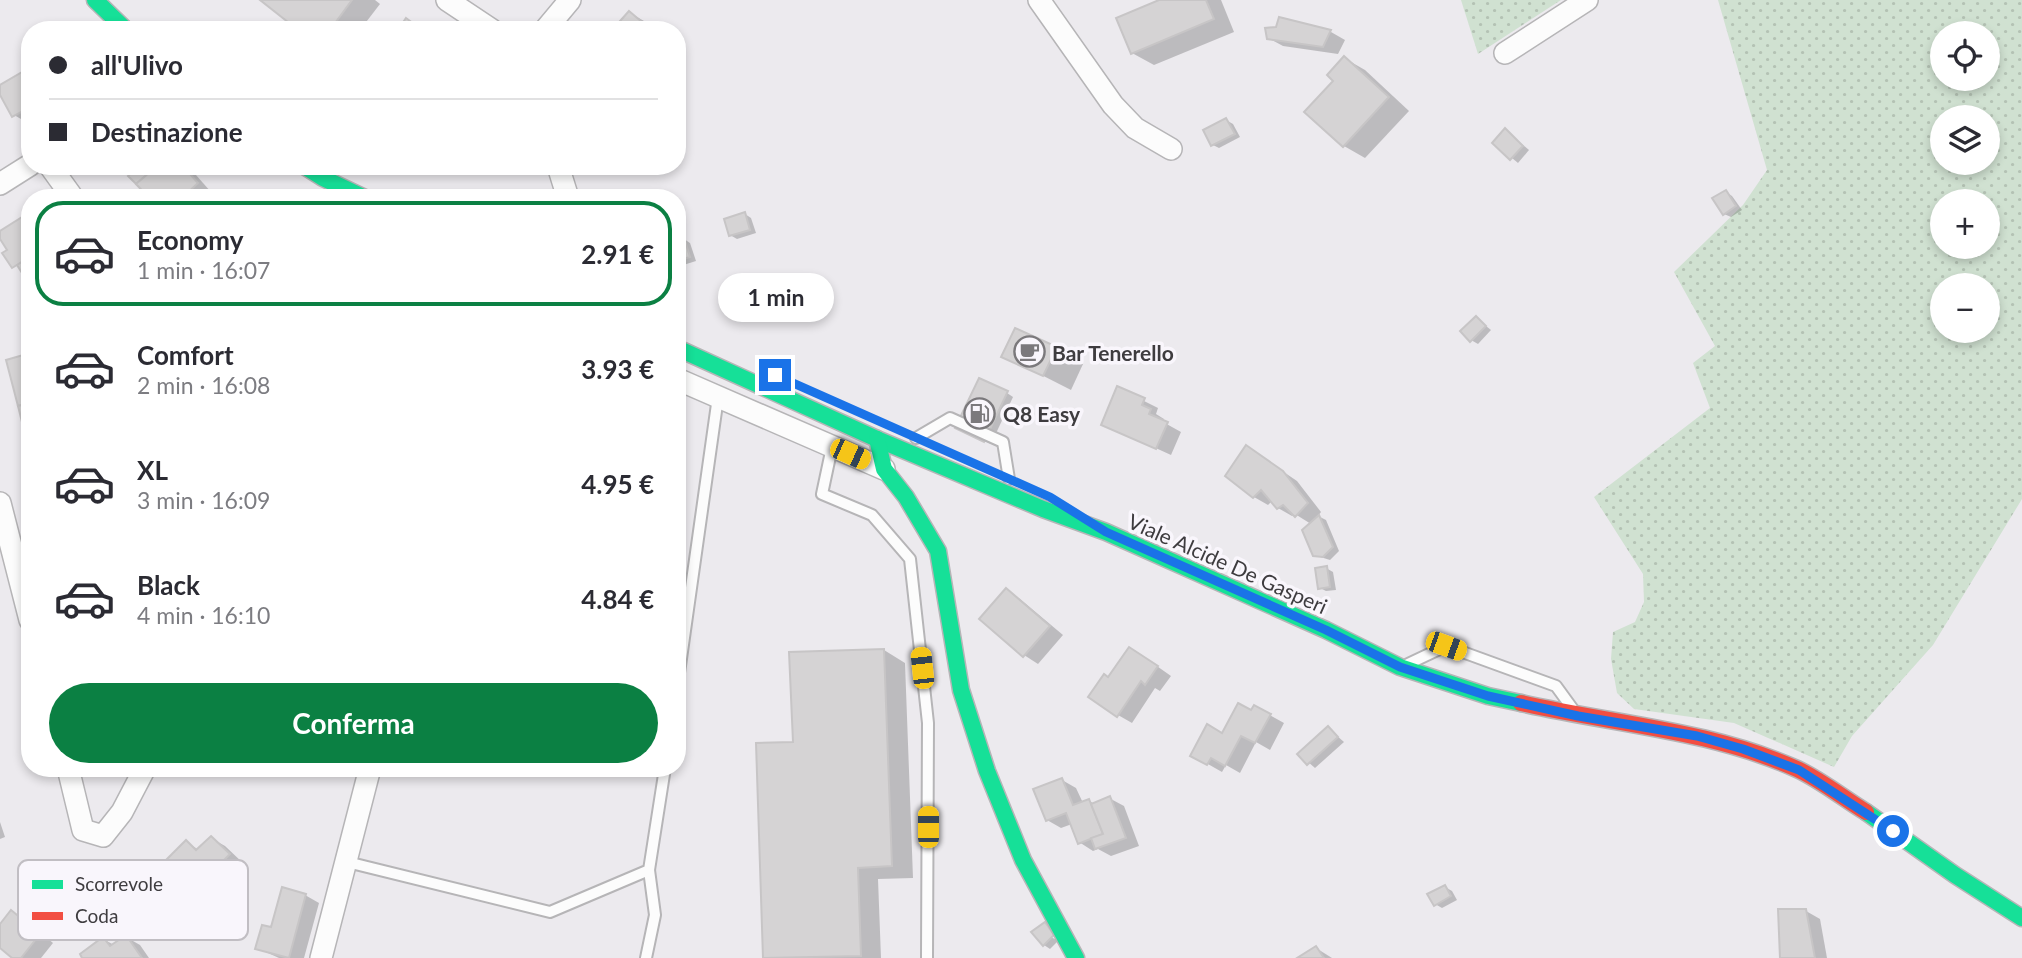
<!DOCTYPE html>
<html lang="it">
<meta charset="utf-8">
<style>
:root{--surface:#fff;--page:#f2f2f3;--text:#2b2b33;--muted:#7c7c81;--line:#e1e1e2;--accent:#0b8043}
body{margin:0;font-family:Lato,sans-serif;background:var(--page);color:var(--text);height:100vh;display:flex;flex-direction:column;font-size:26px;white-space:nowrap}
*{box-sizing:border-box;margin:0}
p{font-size:23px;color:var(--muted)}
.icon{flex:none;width:38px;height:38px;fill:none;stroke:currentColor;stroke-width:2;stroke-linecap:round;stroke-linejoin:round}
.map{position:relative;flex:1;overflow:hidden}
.sheet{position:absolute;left:21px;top:189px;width:665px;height:588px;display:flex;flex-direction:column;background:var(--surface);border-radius:28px;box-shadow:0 4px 10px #0003}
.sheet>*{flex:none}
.hud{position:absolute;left:21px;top:21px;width:665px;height:154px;border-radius:28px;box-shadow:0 4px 10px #0003;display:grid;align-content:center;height:154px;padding:0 28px;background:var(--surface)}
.fabs{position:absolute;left:1930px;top:21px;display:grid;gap:14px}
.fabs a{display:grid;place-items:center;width:70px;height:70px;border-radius:50%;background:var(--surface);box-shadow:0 4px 10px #0003;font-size:35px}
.end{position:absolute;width:32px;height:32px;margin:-16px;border:9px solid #1a73e8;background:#fff;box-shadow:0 0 0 4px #fff}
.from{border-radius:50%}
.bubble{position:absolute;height:49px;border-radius:24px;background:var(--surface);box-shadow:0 4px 10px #0003;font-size:23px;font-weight:700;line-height:49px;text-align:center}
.car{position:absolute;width:21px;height:42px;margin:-21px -10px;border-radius:9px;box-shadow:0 0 5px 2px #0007;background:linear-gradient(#f5c518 24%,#345 0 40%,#f5c518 0 76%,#345 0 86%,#f5c518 0)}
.hud b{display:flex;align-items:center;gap:24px;height:66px;font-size:26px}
.hud b+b{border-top:2px solid var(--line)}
.hud i{width:18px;height:18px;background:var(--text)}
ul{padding:12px 0 0;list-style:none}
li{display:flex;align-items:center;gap:21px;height:105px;margin:0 14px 10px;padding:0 14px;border:4px solid transparent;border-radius:28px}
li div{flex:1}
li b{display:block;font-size:26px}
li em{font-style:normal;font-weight:700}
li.selected{border-color:var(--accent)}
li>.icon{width:63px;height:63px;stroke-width:1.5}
.button{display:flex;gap:14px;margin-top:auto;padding:14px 28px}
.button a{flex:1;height:80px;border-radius:42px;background:var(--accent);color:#fff;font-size:28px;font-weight:700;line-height:80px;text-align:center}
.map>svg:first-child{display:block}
.grass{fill:url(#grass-dots);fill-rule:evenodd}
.shadow{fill:#0003}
.building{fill:#d5d3d4;stroke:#c7c5c6;stroke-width:2}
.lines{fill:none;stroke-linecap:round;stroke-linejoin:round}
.lane-casing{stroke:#b6b5b7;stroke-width:14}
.street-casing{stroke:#b6b5b7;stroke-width:24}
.fast-casing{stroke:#b6b5b7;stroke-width:19}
.jam-casing{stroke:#b6b5b7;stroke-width:19}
.lane{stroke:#fcfcfc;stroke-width:10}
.street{stroke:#fcfcfc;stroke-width:21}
.fast{stroke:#16e098;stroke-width:16}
.jam{stroke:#f24e42;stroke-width:16}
.route{stroke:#1a73e8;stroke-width:9}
.labels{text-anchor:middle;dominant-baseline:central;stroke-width:7;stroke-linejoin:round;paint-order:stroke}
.poi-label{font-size:21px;font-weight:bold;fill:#3e3c3f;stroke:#f9f6fc;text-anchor:start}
.street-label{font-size:21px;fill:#3e3c3f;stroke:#f9f6fc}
.key{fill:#f9f6fc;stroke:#c1bec3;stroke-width:2}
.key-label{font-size:19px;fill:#3e3c3f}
</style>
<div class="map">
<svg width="2022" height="958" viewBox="0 0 2022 958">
<defs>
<pattern id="grass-dots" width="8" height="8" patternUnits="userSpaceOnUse" patternTransform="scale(1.75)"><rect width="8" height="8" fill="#d0e1d1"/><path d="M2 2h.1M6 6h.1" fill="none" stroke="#b4c2b4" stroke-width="1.8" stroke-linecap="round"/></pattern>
</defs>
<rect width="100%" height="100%" fill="#eceaee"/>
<g class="grass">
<path d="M1461 0H1561L1478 54Z"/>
<path d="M1718 0H2022V499L1933 645 1852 736 1834 767 1734 723 1634 709 1617 693 1611 659 1613 632 1635 622 1644 602 1643 574 1594 497 1710 408 1693 363 1715 346 1674 272 1743 205 1767 170ZM1942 33H1988V79H1942ZM1942 117H1988V163H1942ZM1942 201H1988V247H1942ZM1942 285H1988V331H1942Z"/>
</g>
<g class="shadow">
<path d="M262 0H375L380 4 360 30H301Z"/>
<path d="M1163 0H1221L1234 32 1154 65 1132 53Z"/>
<path d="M630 13 644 21 654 30H614Z"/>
<path d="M1280 19 1331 32 1345 40 1338 54 1283 46 1268 38 1278 29Z"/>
<path d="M1344 58 1365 70 1409 111 1365 158 1344 146 1336 81Z"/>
<path d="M30 70V122L28 123 14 115 0 91V87Z"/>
<path d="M1226 120 1233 124 1240 137 1219 148 1213 145Z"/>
<path d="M1505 130 1529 150 1518 163 1494 143Z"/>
<path d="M141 166H188L211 192 205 198H151Z"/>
<path d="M510 166H523L521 172Z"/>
<path d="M1726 192 1732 196 1742 210 1731 217 1724 214Z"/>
<path d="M745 214 751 218 756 233 737 239 730 235Z"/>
<path d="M684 239 690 243 696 261 677 267V241Z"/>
<path d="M1476 318 1491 330 1478 344 1471 340Z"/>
<path d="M1056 348 1083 364 1071 390 1004 356Z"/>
<path d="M1118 388 1158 408 1156 414 1164 419 1163 422 1181 432 1171 455 1103 424Z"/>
<path d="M1007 393 1013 397 991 444 964 431Z"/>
<path d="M1247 447 1297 481 1321 512 1318 516 1326 520 1339 551 1330 560 1314 555 1311 524 1295 514 1292 516 1278 508 1272 501 1268 505 1254 497Z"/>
<path d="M1326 568 1333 572 1336 590 1326 591 1320 588Z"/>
<path d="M1006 591 1020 599 1063 635 1038 664 1024 655Z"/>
<path d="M884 650 905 663 913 878 878 879 881 958H765L757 745 795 744Z"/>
<path d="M1144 657 1171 676 1160 691 1155 688 1132 723 1118 715 1109 679Z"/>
<path d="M1255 707 1284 723 1270 750 1256 742 1240 773 1226 765 1222 772 1192 755 1223 735 1252 712Z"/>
<path d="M1328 728 1344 742 1315 768 1299 754Z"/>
<path d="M1062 780 1076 788 1083 803 1089 801 1095 804 1109 798 1124 806 1139 846 1111 856 1098 849 1093 851 1079 842 1072 824 1061 828 1047 820Z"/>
<path d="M0 822 5 837 0 839Z"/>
<path d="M211 838 225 846 243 863 211 895 197 887 184 901 170 893 186 842 199 850Z"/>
<path d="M1445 887 1452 891 1457 900 1442 908 1435 904Z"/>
<path d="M305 895 319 903 304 958H279L257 948Z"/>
<path d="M1806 911 1820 919 1827 958H1782Z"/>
<path d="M12 912 26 920 53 943 41 958H15L0 946V927Z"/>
<path d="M1033 932 1059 940 1050 949 1044 945Z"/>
<path d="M126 937 140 945 149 958H85L103 939 114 945Z"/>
<path d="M1316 948 1332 958H1301Z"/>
</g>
<g class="building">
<path d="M260 0H352L330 30H298Z"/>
<path d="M1159 0H1206L1214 19 1131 54 1116 18Z"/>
<path d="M629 11 649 28 648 30H612Z"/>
<path d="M1279 17 1331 30 1323 47 1267 39 1265 28 1276 27Z"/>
<path d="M406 18 422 30H398Z"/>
<path d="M1344 56 1389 97 1343 147 1304 112 1333 81 1327 75Z"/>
<path d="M29 68 30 69V122L23 111 12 117 0 95V85Z"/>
<path d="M1226 118 1235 134 1211 146 1203 130Z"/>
<path d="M1505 128 1523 146 1510 160 1492 143Z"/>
<path d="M139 166H157L136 184 128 176Z"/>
<path d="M157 166H183L198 183 182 198H149L136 184Z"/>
<path d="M1726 190 1736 206 1723 215 1712 198Z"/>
<path d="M30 212V257L12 268 2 253 7 250 0 239V231Z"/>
<path d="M745 212 750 230 729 236 724 219Z"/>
<path d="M684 237 690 257 677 261V239Z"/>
<path d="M30 257V283L29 284 17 265Z"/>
<path d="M1476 316 1486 326 1470 342 1460 331Z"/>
<path d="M1015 328 1057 347 1043 376 1001 357Z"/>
<path d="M30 353V403L18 406 6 360Z"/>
<path d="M979 378 1008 391 984 442 955 428Z"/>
<path d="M1117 386 1145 398 1142 405 1151 409 1149 414 1168 422 1156 449 1101 425Z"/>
<path d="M30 403V429L24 430 18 406Z"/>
<path d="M1246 445 1283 471 1308 503 1295 517 1283 505 1277 509 1261 490 1253 498 1225 476Z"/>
<path d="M1319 515 1333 547 1323 557 1313 556 1302 530Z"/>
<path d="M1327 566 1330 587 1318 589 1315 568Z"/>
<path d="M1006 588 1050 626 1023 657 979 619Z"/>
<path d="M1129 647 1158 666 1145 685 1141 681 1117 717 1088 697 1104 674 1108 677Z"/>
<path d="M884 649 892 866 858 868 861 956 763 958 756 743 793 742 789 652Z"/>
<path d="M1238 703 1251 710 1254 705 1271 714 1255 743 1241 736 1225 766 1211 758 1207 765 1190 756 1207 724 1222 733Z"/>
<path d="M1328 726 1338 737 1307 765 1297 754Z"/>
<path d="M1062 778 1073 805 1089 799 1103 834 1078 844 1066 813 1046 821 1033 789Z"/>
<path d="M1110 796 1126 838 1095 849 1091 838 1103 834 1091 804Z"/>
<path d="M211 836 230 854 196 889 185 878 169 894 150 876 186 840 196 850Z"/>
<path d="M1445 885 1451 896 1434 906 1427 894Z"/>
<path d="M282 887 306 894 289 958 255 949 262 925 271 927Z"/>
<path d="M1778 909H1806L1815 958H1780Z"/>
<path d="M11 910 40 934 21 958H12L0 948V924Z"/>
<path d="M1045 922 1054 935 1043 946 1031 932Z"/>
<path d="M126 935 142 958H82L80 954 103 937 110 946Z"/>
<path d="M1316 946 1324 958H1297Z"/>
</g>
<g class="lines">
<defs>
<g id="lane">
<path d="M916 438 950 418 1003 442 1009 479"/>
<path d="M832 447 822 494 872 515 910 559 928 723 927 958"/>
<path d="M1408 664 1446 646 1556 686 1572 708"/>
<path d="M677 687 718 397"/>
<path d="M347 862 550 912 649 870 665 768"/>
<path d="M646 958 655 915 649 870"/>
</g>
<g id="street">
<path d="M447 0 492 30"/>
<path d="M1039 0 1113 105 1135 128 1171 149"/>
<path d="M545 30 570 0"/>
<path d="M1505 53 1587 0"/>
<path d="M50 166 73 198"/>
<path d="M558 166 568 198"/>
<path d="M0 184 30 165"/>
<path d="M677 379 884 469"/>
<path d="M0 503 30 620"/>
<path d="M68 768 83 830 103 836 122 812 145 768"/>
<path d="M321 958 370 768"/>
</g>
<g id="fast">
<path d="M95 0 126 30"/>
<path d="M304 166 323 178 365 198"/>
<path d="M677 348 877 439 1043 509 1106 532 1326 630 1400 667 1488 696 1521 703"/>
<path d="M877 439 884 469 906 497 938 551 961 690 987 771 1023 860 1076 958"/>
<path d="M1866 812 1955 875 2022 918"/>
</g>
<path id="jam" d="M1521 703C1613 724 1710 730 1797 769 1821 780 1843 798 1866 812"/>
</defs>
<use href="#lane" class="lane-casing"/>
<use href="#street" class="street-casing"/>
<use href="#fast" class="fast-casing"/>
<use href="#jam" class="jam-casing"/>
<use href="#lane" class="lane"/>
<use href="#street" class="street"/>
<use href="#fast" class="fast"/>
<use href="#jam" class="jam"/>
</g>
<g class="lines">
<path class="route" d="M775 375 1050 497 1106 532 1326 630 1400 667 1488 696 1578 716 1697 736 1743 749 1799 770 1893 831"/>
</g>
<defs>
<symbol id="cafe-ring" viewBox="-11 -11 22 22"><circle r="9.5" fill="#f9f6fc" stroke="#7b797c" stroke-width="1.5"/><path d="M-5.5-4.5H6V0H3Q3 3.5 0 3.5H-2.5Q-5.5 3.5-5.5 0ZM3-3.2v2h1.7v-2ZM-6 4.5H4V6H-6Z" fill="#7b797c"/></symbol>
<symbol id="fuel-ring" viewBox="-11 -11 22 22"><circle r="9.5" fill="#f9f6fc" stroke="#7b797c" stroke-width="1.5"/><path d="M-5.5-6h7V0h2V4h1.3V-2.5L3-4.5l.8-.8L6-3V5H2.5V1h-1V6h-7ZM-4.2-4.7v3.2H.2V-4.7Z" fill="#7b797c"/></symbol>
</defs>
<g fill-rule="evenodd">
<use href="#cafe-ring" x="1012" y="334" width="35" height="35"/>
<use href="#fuel-ring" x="962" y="396" width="35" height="35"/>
</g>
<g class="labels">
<g class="poi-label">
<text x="1052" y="352">Bar Tenerello</text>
<text x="1003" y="413">Q8 Easy</text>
</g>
<g class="street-label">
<text transform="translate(1228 563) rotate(24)">Viale Alcide De Gasperi</text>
</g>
</g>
<rect x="18" y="860" width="230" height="80" rx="10" class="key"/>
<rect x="32" y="880" width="31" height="9" fill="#16e098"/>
<rect x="32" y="912" width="31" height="8" fill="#f24e42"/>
<g class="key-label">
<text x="75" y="891">Scorrevole</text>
<text x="75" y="923">Coda</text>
</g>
</svg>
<div class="fabs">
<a><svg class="icon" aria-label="locate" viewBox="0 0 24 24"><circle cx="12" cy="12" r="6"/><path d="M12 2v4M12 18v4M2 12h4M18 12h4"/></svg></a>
<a><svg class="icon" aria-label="layers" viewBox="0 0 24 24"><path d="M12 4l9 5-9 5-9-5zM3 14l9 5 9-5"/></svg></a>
<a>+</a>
<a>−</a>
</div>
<i class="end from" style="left:1893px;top:831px"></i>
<i class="end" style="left:775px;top:375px"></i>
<div class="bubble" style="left:718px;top:273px;width:116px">1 min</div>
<i class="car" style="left:850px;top:454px;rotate:114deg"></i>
<i class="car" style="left:1446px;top:646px;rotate:110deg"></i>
<i class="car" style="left:922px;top:668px;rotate:354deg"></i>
<i class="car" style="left:928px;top:827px;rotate:0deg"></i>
<div class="hud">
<b><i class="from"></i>all'Ulivo</b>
<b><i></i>Destinazione</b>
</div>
<section class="sheet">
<ul>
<li class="selected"><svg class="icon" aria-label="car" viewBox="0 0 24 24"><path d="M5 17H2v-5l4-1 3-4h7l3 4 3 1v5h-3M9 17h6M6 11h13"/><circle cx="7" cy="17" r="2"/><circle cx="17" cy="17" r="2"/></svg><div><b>Economy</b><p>1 min · 16:07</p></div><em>2.91 €</em></li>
<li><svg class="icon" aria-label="car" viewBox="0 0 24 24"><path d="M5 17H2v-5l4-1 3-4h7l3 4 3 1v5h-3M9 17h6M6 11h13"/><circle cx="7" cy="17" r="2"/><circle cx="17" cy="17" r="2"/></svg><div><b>Comfort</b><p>2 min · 16:08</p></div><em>3.93 €</em></li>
<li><svg class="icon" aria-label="car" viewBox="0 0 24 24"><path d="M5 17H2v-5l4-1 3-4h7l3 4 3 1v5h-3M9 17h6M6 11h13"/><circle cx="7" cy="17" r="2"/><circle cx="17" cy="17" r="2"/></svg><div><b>XL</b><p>3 min · 16:09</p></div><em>4.95 €</em></li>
<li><svg class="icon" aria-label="car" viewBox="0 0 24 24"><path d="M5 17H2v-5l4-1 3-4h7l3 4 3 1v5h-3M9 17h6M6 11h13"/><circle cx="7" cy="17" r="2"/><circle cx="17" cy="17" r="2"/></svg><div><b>Black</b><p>4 min · 16:10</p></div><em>4.84 €</em></li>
</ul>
<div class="button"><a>Conferma</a></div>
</section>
</div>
